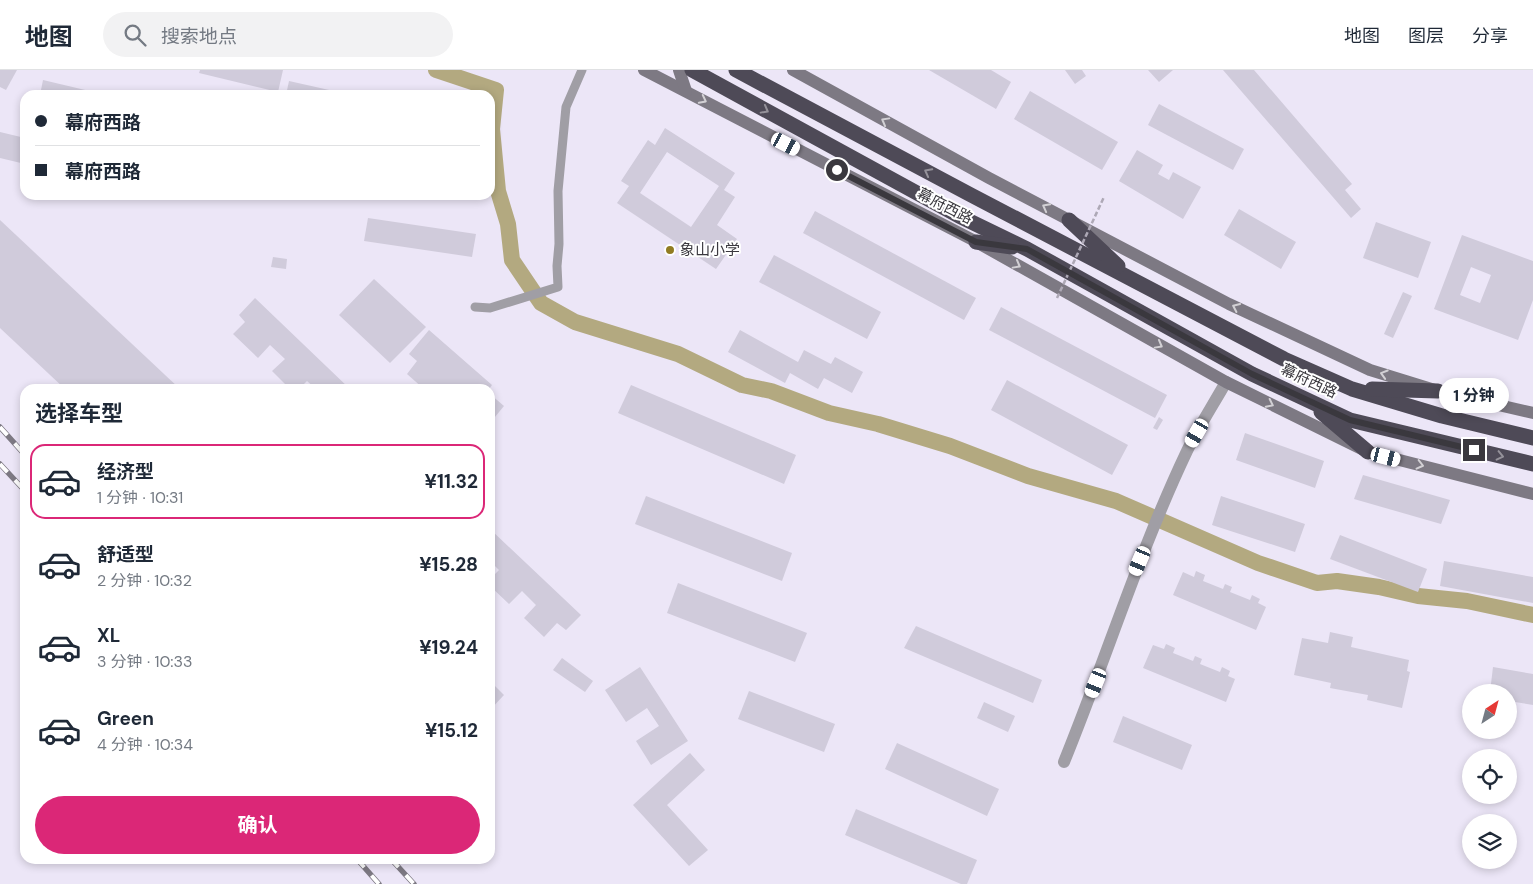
<!DOCTYPE html>
<html lang="zh">
<meta charset="utf-8">
<style>
:root{--surface:#fff;--page:#f2f2f3;--text:#1f2937;--muted:#747a83;--line:#e0e1e3;--accent:#db2777}
body{margin:0;font-family:"DM Sans","Noto Sans SC",sans-serif;background:var(--page);color:var(--text);height:100vh;display:flex;flex-direction:column;font-size:19px;white-space:nowrap}
*{box-sizing:border-box;margin:0}
p{font-size:16px;color:var(--muted)}
.icon{flex:none;width:28px;height:28px;fill:none;stroke:currentColor;stroke-width:2;stroke-linecap:round;stroke-linejoin:round}
.map{position:relative;flex:1;overflow:hidden}
.sheet{position:absolute;left:20px;top:314px;width:475px;height:480px;display:flex;flex-direction:column;background:var(--surface);border-radius:15px;box-shadow:0 2px 8px #0003}
.sheet>*{flex:none}
.top-card{position:absolute;left:20px;top:20px;width:475px;height:110px;border-radius:15px;box-shadow:0 2px 8px #0003;display:grid;align-content:center;height:110px;padding:0 15px;background:var(--surface)}
.needle{width:32px;rotate:36deg}
.buttons{position:absolute;left:1462px;top:614px;display:grid;gap:10px}
.buttons a{display:grid;place-items:center;width:55px;height:55px;border-radius:50%;background:var(--surface);box-shadow:0 2px 8px #0003;font-size:25px}
.end{position:absolute;width:22px;height:22px;margin:-11px;border:6px solid #3a383e;background:#fff;box-shadow:0 0 0 2px #fff}
.from{border-radius:50%}
.bubble{position:absolute;height:35px;border-radius:18px;background:var(--surface);box-shadow:0 2px 8px #0003;font-size:16px;font-weight:700;line-height:35px;text-align:center}
.car{position:absolute;width:15px;height:30px;margin:-15px -8px;border-radius:6px;box-shadow:0 0 4px 1px #0007;background:linear-gradient(#fff 24%,#345 0 40%,#fff 0 76%,#345 0 86%,#fff 0)}
.top-card b{display:flex;align-items:center;gap:18px;height:48px;font-size:19px}
.top-card b+b{border-top:1px solid var(--line)}
.top-card i{width:12px;height:12px;background:var(--text)}
ul{padding:0;list-style:none}
li{display:flex;align-items:center;gap:15px;height:75px;margin:0 10px 8px;padding:0 5px;border:2px solid transparent;border-radius:15px}
li div{flex:1}
li b{display:block;font-size:19px}
li em{font-style:normal;font-weight:700}
li.selected{border-color:var(--accent)}
li>.icon{width:45px;height:45px;stroke-width:1.5}
h2{padding:0 15px;font-size:22px;line-height:60px}
.action{display:flex;gap:10px;margin-top:auto;padding:10px 15px}
.action a{flex:1;height:58px;border-radius:30px;background:var(--accent);color:#fff;font-size:20px;font-weight:700;line-height:58px;text-align:center}
header{display:flex;align-items:center;gap:30px;box-sizing:border-box;height:70px;padding:0 25px;background:var(--surface);border-bottom:1px solid var(--line)}
header strong{font-size:24px}
nav{display:flex;gap:28px;margin-inline-start:auto;font-size:18px}
.search{width:350px;height:45px;background:var(--page);display:flex;align-items:center;gap:12px;box-sizing:border-box;padding:0 18px;border-radius:28px;color:var(--muted);font-size:19px}
.map>svg:first-child{display:block}
.lines{fill:none;stroke-linecap:round;stroke-linejoin:round}
.canal{stroke:#b3a980;stroke-width:16}
.building{fill:#d0cbdb;fill-rule:evenodd}
.lane{stroke:#a09ea5;stroke-width:9}
.street{stroke:#a09ea5;stroke-width:12}
.secondary{stroke:#7d7983;stroke-width:12}
.highway{stroke:#4e4a57;stroke-width:15}
.rail-casing{stroke:#7d7983;stroke-width:5.5}
.rail{stroke:#fff;stroke-width:4;stroke-dasharray:11;stroke-linecap:butt}
.path-bridge{stroke:#aea9b6;stroke-width:2.5;stroke-dasharray:5 2.5;stroke-linecap:butt}
.oneway{stroke:#d2d0d4}
.oneway2{stroke:#95929a}
.route{stroke:#3a383e;stroke-width:6}
.poi-dot{fill:#917c22;stroke:#fff;stroke-width:2}
.labels{text-anchor:middle;dominant-baseline:central;stroke-width:4;stroke-linejoin:round;paint-order:stroke}
.street-label{font-size:15px;fill:#3a383e;stroke:#fff}
.poi-label{font-size:15px;fill:#3a383e;stroke:#fff;text-anchor:start}
</style>
<header>
<strong>地图</strong>
<div class="search"><svg class="icon" aria-label="search" viewBox="0 0 24 24"><circle cx="10" cy="10" r="6"/><path d="M15 15l6 6"/></svg>搜索地点</div>
<nav><a>地图</a><a>图层</a><a>分享</a></nav>
</header>
<div class="map">
<svg width="1533" height="814" viewBox="0 0 1533 814">
<rect width="100%" height="100%" fill="#ece6f7"/>
<g class="lines">
<path class="canal" d="M436 0 496 20 492 59 498 121 508 154 512 190 541 233 575 252 678 284 742 315 771 321 829 343 878 354 950 376 1028 406 1116 431 1258 493 1317 513 1337 511 1379 517 1418 526 1467 531 1533 545"/>
</g>
<g class="building">
<path d="M0 0H17L6 20 0 17Z"/>
<path d="M200 0H283L278 22 199 3Z"/>
<path d="M929 0H991L1011 12 996 39Z"/>
<path d="M1065 0H1082L1086 6 1075 14Z"/>
<path d="M1148 0H1173L1159 12Z"/>
<path d="M1223 0H1254L1352 114 1345 120 1361 139 1351 148Z"/>
<path d="M43 10 102 24V25H40Z"/>
<path d="M289 11 347 24V25H286Z"/>
<path d="M1030 21 1118 72 1102 100 1014 49Z"/>
<path d="M1159 34 1244 79 1233 100 1148 55Z"/>
<path d="M665 58 735 103 724 120 735 127 717 155 737 169 716 199 617 133 629 116 621 111 648 70 655 75ZM667 82 719 116 691 157 640 123Z"/>
<path d="M0 62 25 68V94L0 88Z"/>
<path d="M1137 80 1163 95 1158 104 1169 110 1173 102 1201 117 1183 149 1119 111Z"/>
<path d="M1239 139 1296 172 1281 199 1224 165Z"/>
<path d="M815 141 976 228 964 250 803 163Z"/>
<path d="M368 148 476 164 472 187 364 171Z"/>
<path d="M0 150 180 319H65L0 258Z"/>
<path d="M1376 152 1431 172 1418 208 1363 188Z"/>
<path d="M1462 165 1533 191V230L1518 270 1434 239ZM1471 197 1491 205 1480 233 1460 225Z"/>
<path d="M774 185 881 242 867 269 759 212Z"/>
<path d="M273 187 287 189 286 199 271 197Z"/>
<path d="M374 209 426 257 390 293 339 245Z"/>
<path d="M1403 222 1412 226 1393 268 1384 264Z"/>
<path d="M255 228 350 319H316L307 311 299 319H290L272 301 285 289 270 275 258 288 233 264 245 252 239 245Z"/>
<path d="M1001 237 1167 325 1155 348 989 260Z"/>
<path d="M429 260 492 315 489 319H424L407 304 417 291 409 284Z"/>
<path d="M740 260 798 292 804 280 831 294 835 287 863 302 852 323 824 308 818 319 790 303 785 313 728 282Z"/>
<path d="M1007 310 1128 375 1112 405 991 340Z"/>
<path d="M631 315 796 385 784 414 618 343Z"/>
<path d="M490 324 504 336 490 353Z"/>
<path d="M1159 347 1163 350 1157 360 1153 358Z"/>
<path d="M1245 363 1324 391 1315 418 1236 390Z"/>
<path d="M1363 405 1450 430 1441 454 1354 429Z"/>
<path d="M646 426 792 483 782 511 635 454Z"/>
<path d="M1221 426 1305 454 1295 482 1212 455Z"/>
<path d="M490 459 581 545 566 560 557 553 544 567 524 548 536 535 522 521 509 534 490 516V509L499 500 490 491Z"/>
<path d="M1340 465 1427 499 1418 522 1330 489Z"/>
<path d="M1444 491 1533 507V533L1440 516Z"/>
<path d="M1196 501 1205 505 1203 511 1223 519 1225 514 1232 517 1230 522 1250 530 1252 525 1260 529 1258 533 1266 537 1256 560 1173 525 1183 502 1194 507Z"/>
<path d="M678 513 807 563 795 592 667 543Z"/>
<path d="M916 556 1042 610 1033 633 904 578Z"/>
<path d="M1330 562 1353 567 1351 577 1409 590 1407 601 1410 602 1402 638 1367 630 1368 625 1330 618 1331 613 1294 605 1302 568 1328 573Z"/>
<path d="M1166 574 1175 578 1173 583 1193 591 1195 586 1202 589 1200 594 1220 602 1222 597 1230 601 1228 606 1235 609 1226 632 1143 598 1153 575 1164 579Z"/>
<path d="M562 588 593 611 585 622 553 600Z"/>
<path d="M640 597 688 671 651 695 636 671 659 656 647 638 626 652 605 620Z"/>
<path d="M1493 597 1533 604V635L1509 631V622H1490Z"/>
<path d="M490 611 504 625 490 640Z"/>
<path d="M749 621 835 654 824 682 738 649Z"/>
<path d="M984 632 1015 646 1008 662 977 648Z"/>
<path d="M1123 646 1192 675 1182 700 1113 672Z"/>
<path d="M897 673 999 719 987 746 885 699Z"/>
<path d="M690 683 705 700 667 735 708 780 689 796 633 735Z"/>
<path d="M856 739 977 790 967 814H961L845 765Z"/>
</g>
<g class="lines">
<path class="lane" d="M475 237 490 238 558 217 557 196 559 174 558 121 566 37 582 0"/>
<path class="street" d="M1064 692C1106 589 1139 482 1187 381 1198 358 1213 335 1226 312"/>
<g class="secondary">
<path d="M644 0 971 169 1226 312 1368 382 1533 424"/>
<path d="M679 0 686 21"/>
<path d="M793 0 989 108 1229 234 1370 300 1438 321 1533 343"/>
</g>
<g class="highway">
<path d="M692 0 959 146 1027 179 1252 304 1350 350 1533 394"/>
<path d="M736 0 971 125 1284 289 1352 319 1442 346 1533 368"/>
<path d="M1069 150 1118 196"/>
<path d="M976 172 1012 177"/>
<path d="M1372 319 1438 321"/>
<path d="M1321 342 1368 382"/>
</g>
<defs>
<g id="rail">
<path d="M0 357 25 385"/>
<path d="M0 394 25 421"/>
<path d="M357 789 379 814"/>
<path d="M391 789 414 814"/>
</g>
</defs>
<use href="#rail" class="rail-casing"/>
<use href="#rail" class="rail"/>
<path class="path-bridge" d="M1057 228 1104 127"/>
</g>
<defs><path id="oneway-chevron" d="M-2-3.5L2.5 0L-2 3.5" fill="none" stroke-width="1.6" stroke-linecap="round" stroke-linejoin="round" transform="scale(1.25)"/></defs>
<g class="oneway">
<use href="#oneway-chevron" transform="translate(703 30) rotate(27)"/>
<use href="#oneway-chevron" transform="translate(885 51) rotate(-151)"/>
<use href="#oneway-chevron" transform="translate(1046 137) rotate(-152)"/>
<use href="#oneway-chevron" transform="translate(1017 195) rotate(29)"/>
<use href="#oneway-chevron" transform="translate(1236 237) rotate(-155)"/>
<use href="#oneway-chevron" transform="translate(1159 275) rotate(29)"/>
<use href="#oneway-chevron" transform="translate(1384 304) rotate(-163)"/>
<use href="#oneway-chevron" transform="translate(1270 334) rotate(26)"/>
<use href="#oneway-chevron" transform="translate(1420 395) rotate(14)"/>
</g>
<g class="oneway2">
<use href="#oneway-chevron" transform="translate(765 40) rotate(29)"/>
<use href="#oneway-chevron" transform="translate(928 102) rotate(-152)"/>
<use href="#oneway-chevron" transform="translate(1500 386) rotate(13)"/>
</g>
<g class="lines">
<path class="route" d="M837 100 976 172 1027 179 1252 304 1350 350 1474 380"/>
</g>
<circle class="poi-dot" cx="670" cy="180" r="5"/>
<g class="labels">
<g class="street-label">
<text transform="translate(945 136) rotate(27)">幕府西路</text>
<text transform="translate(1309 311) rotate(25)">幕府西路</text>
</g>
<g class="poi-label">
<text x="680" y="180">象山小学</text>
</g>
</g>
</svg>
<div class="buttons">
<a><svg class="needle" viewBox="-14 -14 28 28"><path d="M0-13l5 13h-10z" fill="#e53935"/><path d="M0 13l5-13h-10z" fill="#747a83"/></svg></a>
<a><svg class="icon" aria-label="locate" viewBox="0 0 24 24"><circle cx="12" cy="12" r="6"/><path d="M12 2v4M12 18v4M2 12h4M18 12h4"/></svg></a>
<a><svg class="icon" aria-label="layers" viewBox="0 0 24 24"><path d="M12 4l9 5-9 5-9-5zM3 14l9 5 9-5"/></svg></a>
</div>
<i class="end from" style="left:837px;top:100px"></i>
<i class="end" style="left:1474px;top:380px"></i>
<div class="bubble" style="left:1439px;top:308px;width:70px">1 分钟</div>
<i class="car" style="left:786px;top:74px;rotate:117deg"></i>
<i class="car" style="left:1197px;top:363px;rotate:210deg"></i>
<i class="car" style="left:1386px;top:387px;rotate:104deg"></i>
<i class="car" style="left:1140px;top:491px;rotate:203deg"></i>
<i class="car" style="left:1096px;top:613px;rotate:202deg"></i>
<div class="top-card">
<b><i class="from"></i>幕府西路</b>
<b><i></i>幕府西路</b>
</div>
<section class="sheet">
<h2>选择车型</h2>
<ul>
<li class="selected"><svg class="icon" aria-label="car" viewBox="0 0 24 24"><path d="M5 17H2v-5l4-1 3-4h7l3 4 3 1v5h-3M9 17h6M6 11h13"/><circle cx="7" cy="17" r="2"/><circle cx="17" cy="17" r="2"/></svg><div><b>经济型</b><p>1 分钟 · 10:31</p></div><em>¥11.32</em></li>
<li><svg class="icon" aria-label="car" viewBox="0 0 24 24"><path d="M5 17H2v-5l4-1 3-4h7l3 4 3 1v5h-3M9 17h6M6 11h13"/><circle cx="7" cy="17" r="2"/><circle cx="17" cy="17" r="2"/></svg><div><b>舒适型</b><p>2 分钟 · 10:32</p></div><em>¥15.28</em></li>
<li><svg class="icon" aria-label="car" viewBox="0 0 24 24"><path d="M5 17H2v-5l4-1 3-4h7l3 4 3 1v5h-3M9 17h6M6 11h13"/><circle cx="7" cy="17" r="2"/><circle cx="17" cy="17" r="2"/></svg><div><b>XL</b><p>3 分钟 · 10:33</p></div><em>¥19.24</em></li>
<li><svg class="icon" aria-label="car" viewBox="0 0 24 24"><path d="M5 17H2v-5l4-1 3-4h7l3 4 3 1v5h-3M9 17h6M6 11h13"/><circle cx="7" cy="17" r="2"/><circle cx="17" cy="17" r="2"/></svg><div><b>Green</b><p>4 分钟 · 10:34</p></div><em>¥15.12</em></li>
</ul>
<div class="action"><a>确认</a></div>
</section>
</div>
